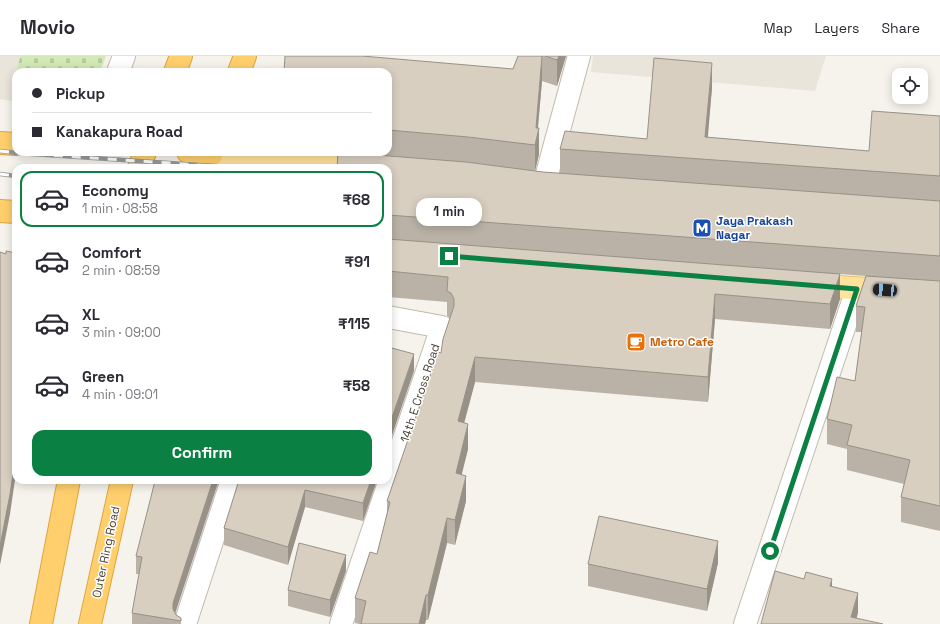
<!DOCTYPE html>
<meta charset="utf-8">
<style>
:root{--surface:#fff;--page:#f7f7f7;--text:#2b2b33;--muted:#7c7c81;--line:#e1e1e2;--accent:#0b8043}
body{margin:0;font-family:"Space Grotesk",sans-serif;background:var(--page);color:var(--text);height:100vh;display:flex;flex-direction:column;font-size:15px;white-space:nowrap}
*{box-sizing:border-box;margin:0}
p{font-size:13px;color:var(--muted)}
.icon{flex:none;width:22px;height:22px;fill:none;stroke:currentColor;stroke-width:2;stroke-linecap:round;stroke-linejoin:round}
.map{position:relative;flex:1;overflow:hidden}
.side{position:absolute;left:12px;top:108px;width:380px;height:320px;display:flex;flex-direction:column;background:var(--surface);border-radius:12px;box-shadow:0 2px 10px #0003}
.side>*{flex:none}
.hud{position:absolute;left:12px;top:12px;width:380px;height:88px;border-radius:12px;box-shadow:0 2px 10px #0003;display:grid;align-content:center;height:88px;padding:0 20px;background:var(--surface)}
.controls{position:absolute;left:892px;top:12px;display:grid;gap:8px}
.controls a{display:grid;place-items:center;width:36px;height:36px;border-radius:8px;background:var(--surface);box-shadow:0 2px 10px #0003;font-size:20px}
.end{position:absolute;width:18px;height:18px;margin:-9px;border:5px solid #0b8043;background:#fff;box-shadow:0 0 0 2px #fff}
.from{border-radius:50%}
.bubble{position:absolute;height:28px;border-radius:12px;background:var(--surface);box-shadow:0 2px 10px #0003;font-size:13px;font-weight:700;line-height:28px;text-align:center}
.car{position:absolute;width:12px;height:24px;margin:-12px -6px;border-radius:5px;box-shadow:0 0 3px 1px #0007;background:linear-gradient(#222 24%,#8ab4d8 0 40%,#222 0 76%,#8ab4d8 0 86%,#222 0)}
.hud b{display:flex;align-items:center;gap:14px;height:38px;font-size:15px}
.hud b+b{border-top:1px solid var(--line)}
.hud i{width:10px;height:10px;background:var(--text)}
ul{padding:7px 0 0;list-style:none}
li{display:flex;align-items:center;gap:12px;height:56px;margin:0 8px 6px;padding:0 12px;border:2px solid transparent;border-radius:12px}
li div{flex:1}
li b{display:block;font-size:15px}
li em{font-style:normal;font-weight:700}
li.active{border-color:var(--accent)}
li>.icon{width:36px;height:36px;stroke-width:1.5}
.action{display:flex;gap:8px;margin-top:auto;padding:8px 20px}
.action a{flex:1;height:46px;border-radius:12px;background:var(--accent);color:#fff;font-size:16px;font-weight:700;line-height:46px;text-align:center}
header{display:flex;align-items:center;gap:24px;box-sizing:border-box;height:56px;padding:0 20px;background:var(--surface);border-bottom:1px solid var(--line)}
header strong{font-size:19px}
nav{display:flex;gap:22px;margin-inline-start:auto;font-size:14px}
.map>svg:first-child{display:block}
.residential{fill:#eae5da}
.cemetery{fill:url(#cemetery-stones)}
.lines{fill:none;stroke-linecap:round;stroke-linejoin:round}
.street-casing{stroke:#c2bbae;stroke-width:24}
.primary-casing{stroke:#e6c16a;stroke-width:24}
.highway-casing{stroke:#e0a43c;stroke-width:24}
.path{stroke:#c4b79f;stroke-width:2.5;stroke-dasharray:2 2;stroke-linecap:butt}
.street{stroke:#fff;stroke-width:22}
.primary{stroke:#ffe39c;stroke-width:22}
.highway{stroke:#ffcf6e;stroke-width:22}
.rail-casing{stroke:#9a9a9a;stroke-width:4.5}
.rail{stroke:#fff;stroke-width:3;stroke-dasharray:9;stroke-linecap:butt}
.wall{fill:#bab2a6}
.shaded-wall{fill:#979187}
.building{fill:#d8cfc1;stroke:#979187}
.route{stroke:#0b8043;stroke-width:5}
.labels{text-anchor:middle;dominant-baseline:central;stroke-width:3;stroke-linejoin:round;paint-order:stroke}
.transit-label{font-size:12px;font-weight:bold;fill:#164399;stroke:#fff;text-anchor:start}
.food-label{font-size:12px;font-weight:bold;fill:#c56008;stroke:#fff;text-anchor:start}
.street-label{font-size:12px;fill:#4b4439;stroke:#fff}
</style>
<header>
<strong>Movio</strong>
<nav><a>Map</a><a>Layers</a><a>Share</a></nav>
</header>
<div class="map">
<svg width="940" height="568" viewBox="0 0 940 568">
<defs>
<pattern id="cemetery-stones" width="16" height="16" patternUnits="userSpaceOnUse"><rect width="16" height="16" fill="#d2eab5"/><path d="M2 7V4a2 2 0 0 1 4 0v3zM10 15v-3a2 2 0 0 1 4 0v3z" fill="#b6ca9c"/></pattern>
</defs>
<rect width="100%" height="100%" fill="#f6f3ec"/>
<g class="residential">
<path d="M0 0H20L12 45 0 43Z"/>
<path d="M593 0H826L815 35 591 16Z"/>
</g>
<path class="cemetery" d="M20 0H106L100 16H17Z"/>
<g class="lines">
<defs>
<g id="street">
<path d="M118 16 124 0"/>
<path d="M544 129 579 0"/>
<path d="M185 568 232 424"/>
<path d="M341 568 442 271 388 261"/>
<path d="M745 568 857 233"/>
</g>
<g id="primary">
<path d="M211 99 385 112"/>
<path d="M810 229 940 238"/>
</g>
<g id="highway">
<path d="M175 16 181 0"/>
<path d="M239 16 245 0"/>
<path d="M0 87 16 88"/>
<path d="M188 96 211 99"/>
<path d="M139 112 145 96"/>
<path d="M0 155 16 156"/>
<path d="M41 568 69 424"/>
<path d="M90 568 122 424"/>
</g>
</defs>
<use href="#street" class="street-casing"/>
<use href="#primary" class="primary-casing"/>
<use href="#highway" class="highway-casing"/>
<path class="path" d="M270 13 277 16"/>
<use href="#street" class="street"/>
<use href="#primary" class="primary"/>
<use href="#highway" class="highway"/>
<defs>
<g id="rail">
<path d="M0 95 17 97 245 112"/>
<path d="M0 118 16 120"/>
</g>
</defs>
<use href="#rail" class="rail-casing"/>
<use href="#rail" class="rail"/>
</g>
<g class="wall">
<path d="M518 0H566L557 30 542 25 538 72 539 98 535 115 543 116 560 118V93L647 83 712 32 707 81 869 95 940 60V475L901 466V441L904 428 847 414V393L827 388V363L855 325 862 276H856V250L866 220 840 218V243L830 273 715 263 708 346 475 326 464 367 468 393 461 419 466 445 455 489 447 487 428 564H426L425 568H359L355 567V542L377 498 387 457V445L441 297 450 262 447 260V246L388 241V112L338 96H388V16L513 13Z"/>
<path d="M239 424H377L363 465 305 451 288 509 224 489V472Z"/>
<path d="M162 427 175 558 176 559 181 562V568H132V557L139 518H136V500Z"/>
<path d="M718 507 707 555 588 530V508Z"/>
<path d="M346 515 330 561 288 550V534Z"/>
</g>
<g class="shaded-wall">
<path d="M542 0V25L537 80 539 72V98L535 115V89L536 72Z"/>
<path d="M559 0H566L557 30V4Z"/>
<path d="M712 7V32L706 103 705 81Z"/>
<path d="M840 218V243L830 273V248Z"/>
<path d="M715 238V263L708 346V321Z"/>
<path d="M414 298V315L388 391V373Z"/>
<path d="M475 301V326L458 390V365Z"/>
<path d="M468 368V393L456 442V417Z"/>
<path d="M16 398V417L10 458 0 509V490Z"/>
<path d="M466 420V445L455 489V464Z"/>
<path d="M213 424H219L173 564V547Z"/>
<path d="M371 424H377L363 465V447Z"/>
<path d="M305 434V451L288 509V491Z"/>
<path d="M447 462V487L428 564V539Z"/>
<path d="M718 485V507L707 555V533Z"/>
<path d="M346 499V515L330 561V544Z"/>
<path d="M832 523V543L830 530Z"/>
<path d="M858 537V557L855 568 851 561Z"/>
<path d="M426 539V564L425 568H419Z"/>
</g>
<g class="building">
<path d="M285 0H362L513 13 518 0H542L536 72H539L535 89 468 81 388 74V16H284Z"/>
<path d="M545 0H559L557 4Z"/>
<path d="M654 2 712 7 705 81 869 95 872 55 940 60V120L560 93 565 75 647 83Z"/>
<path d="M338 96 466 106 543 116 940 145V200L388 159V112H337Z"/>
<path d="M388 183 840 218 830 248 715 238 708 321 475 301 458 365 468 368 456 417 466 420 455 464 447 462 428 539H426L419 568H361L366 545 355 542 370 496 377 498 390 446 387 445 438 296 441 297 443 283 454 250V243L451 237 447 235 448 221 388 215Z"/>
<path d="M6 195 16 197V398L10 438 0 490V196L6 198Z"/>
<path d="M866 220 940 225V450L901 441 910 404 847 389 852 369 827 363 837 321 855 325 865 251 856 250Z"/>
<path d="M388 291 414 298 388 373Z"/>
<path d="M162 424H213L173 547V553L176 559 181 562V565L132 557 142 501 136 500 155 425 162 427Z"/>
<path d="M239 424H371L363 447 305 434 288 491 224 472Z"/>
<path d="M599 460 718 485 707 533 588 508Z"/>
<path d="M299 487 346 499 330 544 288 534Z"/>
<path d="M775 515 804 523 806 516 832 523 830 530 858 537 851 561 883 568H761Z"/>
</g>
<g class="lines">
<path class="route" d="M449 200 857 233 770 495"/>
</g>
<defs>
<symbol id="metro-square" viewBox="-11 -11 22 22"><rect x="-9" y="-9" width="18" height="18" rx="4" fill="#1a4fb4" stroke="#fff"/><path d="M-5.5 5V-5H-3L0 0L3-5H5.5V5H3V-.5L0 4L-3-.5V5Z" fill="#fff"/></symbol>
<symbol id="cafe-square" viewBox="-11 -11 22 22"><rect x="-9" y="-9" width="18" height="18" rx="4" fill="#e8710a" stroke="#fff"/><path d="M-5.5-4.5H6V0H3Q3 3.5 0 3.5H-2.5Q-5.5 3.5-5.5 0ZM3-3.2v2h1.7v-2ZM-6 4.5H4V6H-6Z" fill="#fff"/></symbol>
</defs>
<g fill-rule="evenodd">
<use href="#metro-square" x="691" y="161" width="22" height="22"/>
<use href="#cafe-square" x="625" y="275" width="22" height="22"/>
</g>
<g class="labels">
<g class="transit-label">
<text x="716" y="165">Jaya Prakash<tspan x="716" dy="14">Nagar</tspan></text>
</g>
<g class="food-label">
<text x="650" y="286">Metro Cafe</text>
</g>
<g class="street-label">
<text transform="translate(420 337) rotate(-72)">14th E Cross Road</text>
<text transform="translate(106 496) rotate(-78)">Outer Ring Road</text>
</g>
</g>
</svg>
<div class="controls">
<a><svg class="icon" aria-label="locate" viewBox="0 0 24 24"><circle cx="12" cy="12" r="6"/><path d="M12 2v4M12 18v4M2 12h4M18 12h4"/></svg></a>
</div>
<i class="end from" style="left:770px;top:495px"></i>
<i class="end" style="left:449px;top:200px"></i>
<div class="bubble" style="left:416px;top:142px;width:66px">1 min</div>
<i class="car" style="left:885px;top:234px;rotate:274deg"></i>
<div class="hud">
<b><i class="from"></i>Pickup</b>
<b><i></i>Kanakapura Road</b>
</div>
<section class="side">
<ul>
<li class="active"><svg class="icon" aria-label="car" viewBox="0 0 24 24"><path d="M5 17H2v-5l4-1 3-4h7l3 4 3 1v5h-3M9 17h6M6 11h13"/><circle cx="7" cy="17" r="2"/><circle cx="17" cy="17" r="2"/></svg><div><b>Economy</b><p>1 min · 08:58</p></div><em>₹68</em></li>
<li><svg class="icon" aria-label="car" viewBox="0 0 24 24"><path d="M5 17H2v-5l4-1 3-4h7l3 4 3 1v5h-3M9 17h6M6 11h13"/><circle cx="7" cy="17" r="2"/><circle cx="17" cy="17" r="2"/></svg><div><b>Comfort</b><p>2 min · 08:59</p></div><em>₹91</em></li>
<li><svg class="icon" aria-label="car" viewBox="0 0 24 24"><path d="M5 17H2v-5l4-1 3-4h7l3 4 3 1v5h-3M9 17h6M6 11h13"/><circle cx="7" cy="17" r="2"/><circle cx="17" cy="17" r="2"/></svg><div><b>XL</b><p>3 min · 09:00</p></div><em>₹115</em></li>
<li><svg class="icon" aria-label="car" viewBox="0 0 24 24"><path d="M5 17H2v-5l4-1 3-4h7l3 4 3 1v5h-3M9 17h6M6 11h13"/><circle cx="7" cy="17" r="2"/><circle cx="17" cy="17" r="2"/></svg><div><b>Green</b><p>4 min · 09:01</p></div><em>₹58</em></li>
</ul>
<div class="action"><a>Confirm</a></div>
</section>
</div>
